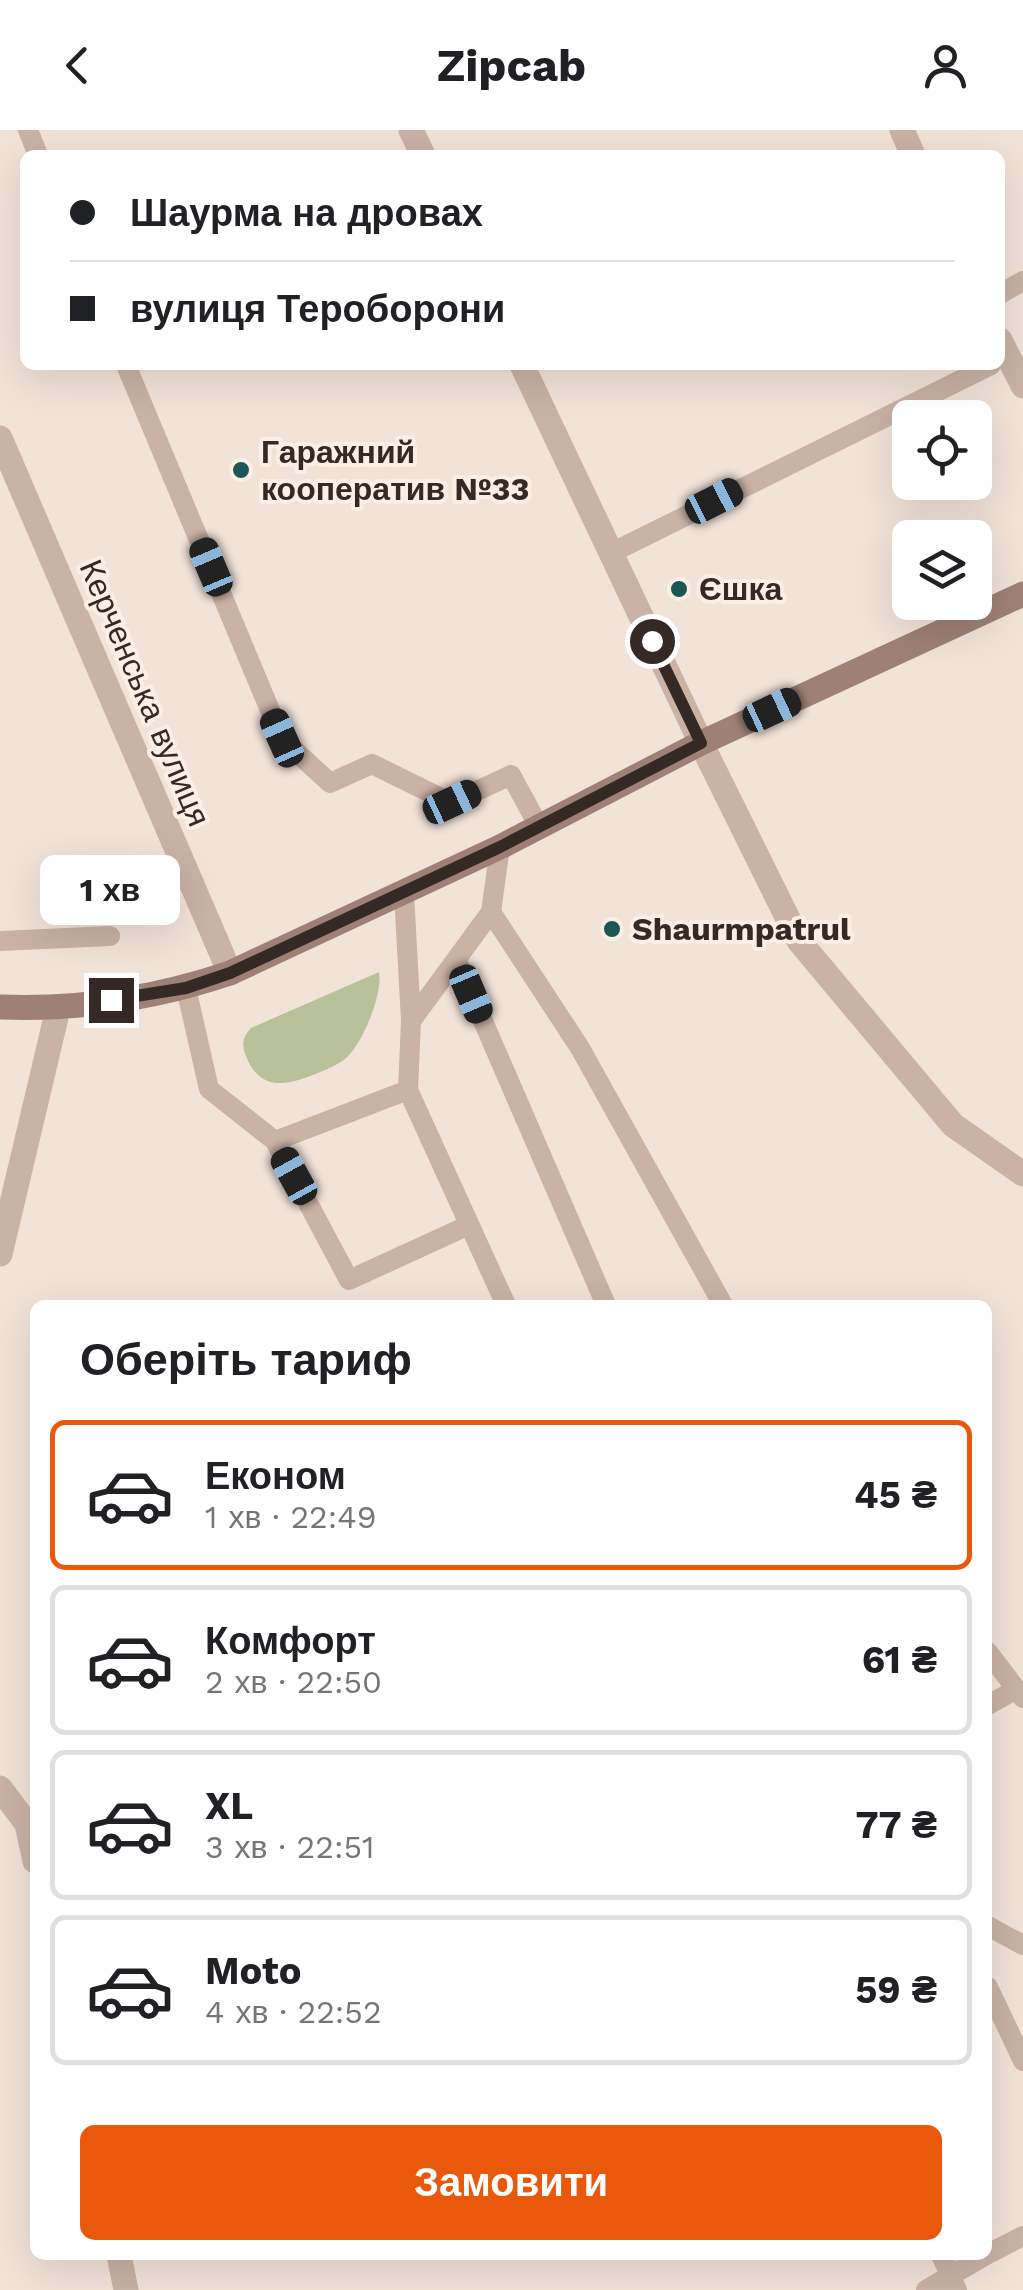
<!DOCTYPE html>
<html lang="uk">
<meta charset="utf-8">
<style>
:root{--surface:#fff;--page:#f6f6f6;--text:#202124;--muted:#757577;--line:#e0e0e0;--accent:#ea580c}
body{margin:0;font-family:"Work Sans",sans-serif;background:var(--page);color:var(--text);height:100vh;display:flex;flex-direction:column;font-size:38px;white-space:nowrap}
*{box-sizing:border-box;margin:0}
p{font-size:32px;color:var(--muted)}
.icon{flex:none;width:55px;height:55px;fill:none;stroke:currentColor;stroke-width:2;stroke-linecap:round;stroke-linejoin:round}
.map{position:relative;flex:1;overflow:hidden}
.side{position:absolute;left:30px;top:1170px;width:962px;height:960px;display:flex;flex-direction:column;background:var(--surface);border-radius:15px;box-shadow:0 10px 40px #0002}
.side>*{flex:none}
.banner{position:absolute;left:20px;top:20px;width:985px;height:220px;border-radius:15px;box-shadow:0 10px 40px #0002;display:grid;align-content:center;height:220px;padding:0 50px;background:var(--surface)}
.fabs{position:absolute;left:892px;top:270px;display:grid;gap:20px}
.fabs a{display:grid;place-items:center;width:100px;height:100px;border-radius:15px;background:var(--surface);box-shadow:0 10px 40px #0002;font-size:50px}
.end{position:absolute;width:45px;height:45px;margin:-22px;border:12px solid #352926;background:#fff;box-shadow:0 0 0 5px #fff}
.from{border-radius:50%}
.bubble{position:absolute;height:70px;border-radius:15px;background:var(--surface);box-shadow:0 10px 40px #0002;font-size:32px;font-weight:700;line-height:70px;text-align:center}
.car{position:absolute;width:30px;height:60px;margin:-30px -15px;border-radius:12px;box-shadow:0 0 8px 2px #0007;background:linear-gradient(#222 24%,#8ab4d8 0 40%,#222 0 76%,#8ab4d8 0 86%,#222 0)}
.banner b{display:flex;align-items:center;gap:35px;height:95px;font-size:38px}
.banner b+b{border-top:2px solid var(--line)}
.banner i{width:25px;height:25px;background:var(--text)}
ul{padding:0;list-style:none}
li{display:flex;align-items:center;gap:30px;height:150px;margin:0 20px 15px;padding:0 30px;border:5px solid var(--line);border-radius:15px}
li div{flex:1}
li b{display:block;font-size:38px}
li em{font-style:normal;font-weight:700}
li.active{border-color:var(--accent)}
li>.icon{width:90px;height:90px;stroke-width:1.5}
h2{padding:0 50px;font-size:45px;line-height:120px}
.button{display:flex;gap:20px;margin-top:auto;padding:20px 50px}
.button a{flex:1;height:115px;border-radius:15px;background:var(--accent);color:#fff;font-size:40px;font-weight:700;line-height:115px;text-align:center}
header{display:flex;justify-content:space-between;align-items:center;height:130px;padding:0 50px;background:var(--surface);font-size:45px;font-weight:700}
.map>svg:first-child{display:block}
.green{fill:#b8c199}
.lines{fill:none;stroke-linecap:round;stroke-linejoin:round}
.service{stroke:#cab2a5;stroke-width:20}
.minor{stroke:#cab2a5;stroke-width:25}
.tertiary{stroke:#cab2a5;stroke-width:25}
.secondary{stroke:#9e8076;stroke-width:25}
.route{stroke:#352926;stroke-width:12}
.poi-dot{fill:#1b5855;stroke:#faeee5;stroke-width:4}
.labels{text-anchor:middle;dominant-baseline:central;stroke-width:8;stroke-linejoin:round;paint-order:stroke}
.poi-label{font-size:32px;font-weight:bold;fill:#352926;stroke:#faeee5;text-anchor:start}
.street-label{font-size:32px;fill:#352926;stroke:#faeee5}
</style>
<header><svg class="icon" aria-label="back" viewBox="0 0 24 24"><path d="M15 5l-7 7 7 7"/></svg>Zipcab<svg class="icon" aria-label="person" viewBox="0 0 24 24"><circle cx="12" cy="8" r="4"/><path d="M4 21q1-7 8-7t8 7"/></svg></header>
<div class="map">
<svg width="1023" height="2160" viewBox="0 0 1023 2160">
<rect width="100%" height="100%" fill="#f2e3d9"/>
<path class="green" d="M379 842C383 864 363 913 346 928 338 935 327 939 318 943 289 955 260 963 246 926 241 914 243 907 251 898Z"/>
<g class="lines">
<g class="service">
<path d="M28 0 38 25"/>
<path d="M1000 164 1023 151"/>
<path d="M126 235 282 609 330 653 372 634 451 673 511 645 539 697"/>
<path d="M611 423 991 235"/>
<path d="M404 763 411 891 408 960 506 1175"/>
<path d="M491 782 580 918 723 1175"/>
<path d="M0 811 110 806"/>
<path d="M457 831 606 1175"/>
<path d="M186 858 209 959 275 1011 349 1150 469 1095"/>
<path d="M411 891 491 782 500 717"/>
<path d="M275 1011 408 960"/>
<path d="M988 1522 1023 1568"/>
<path d="M988 1575 1017 1559"/>
<path d="M988 1796 1023 1815"/>
<path d="M988 1857 1023 1931"/>
<path d="M988 2124 1023 2106"/>
<path d="M941 2125 957 2160"/>
<path d="M926 2160 986 2125"/>
</g>
<g class="minor">
<path d="M411 0 423 25"/>
<path d="M902 0 913 25"/>
<path d="M1000 210 1023 256"/>
<path d="M522 235 701 613 799 811 953 995 1023 1044"/>
<path d="M0 308 230 843"/>
<path d="M0 1658 27 1694 35 1731"/>
<path d="M119 2125 126 2160"/>
</g>
<path class="tertiary" d="M0 1124 58 879"/>
<path class="secondary" d="M0 877C78 880 156 868 230 843L500 717 701 613 1023 464"/>
</g>
<g class="lines">
<path class="route" d="M111 870 186 858 230 843 500 717 701 613 652 511"/>
</g>
<g class="poi-dot">
<circle cx="241" cy="340" r="10"/>
<circle cx="679" cy="459" r="10"/>
<circle cx="612" cy="799" r="10"/>
</g>
<g class="labels">
<g class="poi-label">
<text x="261" y="322">Гаражний<tspan x="261" dy="37">кооператив №33</tspan></text>
<text x="699" y="459">Єшка</text>
<text x="632" y="799">Shaurmpatrul</text>
</g>
<g class="street-label">
<text transform="translate(145 563) rotate(67)">Керченська вулиця</text>
</g>
</g>
</svg>
<div class="fabs">
<a><svg class="icon" aria-label="locate" viewBox="0 0 24 24"><circle cx="12" cy="12" r="6"/><path d="M12 2v4M12 18v4M2 12h4M18 12h4"/></svg></a>
<a><svg class="icon" aria-label="layers" viewBox="0 0 24 24"><path d="M12 4l9 5-9 5-9-5zM3 14l9 5 9-5"/></svg></a>
</div>
<i class="end from" style="left:652px;top:511px"></i>
<i class="end" style="left:111px;top:870px"></i>
<div class="bubble" style="left:40px;top:725px;width:140px">1 хв</div>
<i class="car" style="left:714px;top:371px;rotate:63deg"></i>
<i class="car" style="left:211px;top:437px;rotate:337deg"></i>
<i class="car" style="left:772px;top:580px;rotate:65deg"></i>
<i class="car" style="left:282px;top:608px;rotate:336deg"></i>
<i class="car" style="left:452px;top:672px;rotate:65deg"></i>
<i class="car" style="left:471px;top:864px;rotate:157deg"></i>
<i class="car" style="left:294px;top:1046px;rotate:331deg"></i>
<div class="banner">
<b><i class="from"></i>Шаурма на дровах</b>
<b><i></i>вулиця Тероборони</b>
</div>
<section class="side">
<h2>Оберіть тариф</h2>
<ul>
<li class="active"><svg class="icon" aria-label="car" viewBox="0 0 24 24"><path d="M5 17H2v-5l4-1 3-4h7l3 4 3 1v5h-3M9 17h6M6 11h13"/><circle cx="7" cy="17" r="2"/><circle cx="17" cy="17" r="2"/></svg><div><b>Економ</b><p>1 хв · 22:49</p></div><em>45 ₴</em></li>
<li><svg class="icon" aria-label="car" viewBox="0 0 24 24"><path d="M5 17H2v-5l4-1 3-4h7l3 4 3 1v5h-3M9 17h6M6 11h13"/><circle cx="7" cy="17" r="2"/><circle cx="17" cy="17" r="2"/></svg><div><b>Комфорт</b><p>2 хв · 22:50</p></div><em>61 ₴</em></li>
<li><svg class="icon" aria-label="car" viewBox="0 0 24 24"><path d="M5 17H2v-5l4-1 3-4h7l3 4 3 1v5h-3M9 17h6M6 11h13"/><circle cx="7" cy="17" r="2"/><circle cx="17" cy="17" r="2"/></svg><div><b>XL</b><p>3 хв · 22:51</p></div><em>77 ₴</em></li>
<li><svg class="icon" aria-label="car" viewBox="0 0 24 24"><path d="M5 17H2v-5l4-1 3-4h7l3 4 3 1v5h-3M9 17h6M6 11h13"/><circle cx="7" cy="17" r="2"/><circle cx="17" cy="17" r="2"/></svg><div><b>Moto</b><p>4 хв · 22:52</p></div><em>59 ₴</em></li>
</ul>
<div class="button"><a>Замовити</a></div>
</section>
</div>
